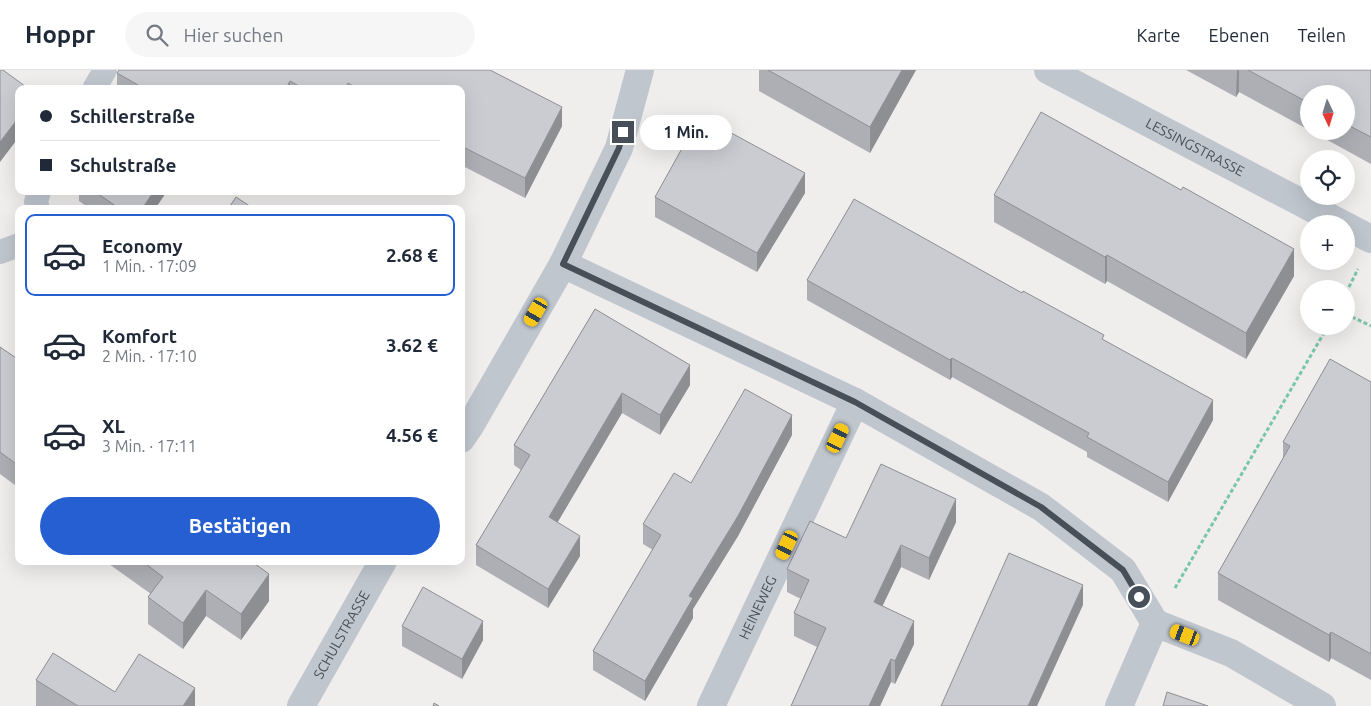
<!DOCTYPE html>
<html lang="de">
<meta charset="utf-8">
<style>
:root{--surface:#fff;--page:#f6f6f7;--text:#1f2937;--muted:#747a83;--line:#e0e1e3;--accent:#255fd1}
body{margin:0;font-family:Ubuntu,sans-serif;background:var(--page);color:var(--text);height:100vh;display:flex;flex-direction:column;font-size:19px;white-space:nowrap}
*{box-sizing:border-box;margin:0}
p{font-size:16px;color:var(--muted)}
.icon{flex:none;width:28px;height:28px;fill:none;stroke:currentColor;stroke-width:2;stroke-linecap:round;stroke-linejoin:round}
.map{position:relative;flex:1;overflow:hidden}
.details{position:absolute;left:15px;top:135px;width:450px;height:360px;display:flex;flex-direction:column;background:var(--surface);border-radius:10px;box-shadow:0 5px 20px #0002}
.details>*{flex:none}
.guide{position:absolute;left:15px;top:15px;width:450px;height:110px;border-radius:10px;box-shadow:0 5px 20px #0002;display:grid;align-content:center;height:110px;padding:0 25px;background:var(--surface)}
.needle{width:32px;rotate:176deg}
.controls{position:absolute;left:1300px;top:15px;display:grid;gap:10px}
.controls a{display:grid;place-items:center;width:55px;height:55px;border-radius:50%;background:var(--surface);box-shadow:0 5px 20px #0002;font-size:25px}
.end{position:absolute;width:22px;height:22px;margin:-11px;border:6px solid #474f59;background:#fff;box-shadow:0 0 0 2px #fff}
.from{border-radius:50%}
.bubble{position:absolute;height:35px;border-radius:18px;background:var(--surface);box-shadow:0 5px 20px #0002;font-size:16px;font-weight:700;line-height:35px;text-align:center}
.car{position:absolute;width:15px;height:30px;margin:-15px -8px;border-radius:6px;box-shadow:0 0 4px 1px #0007;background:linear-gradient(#f5c518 24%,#345 0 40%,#f5c518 0 76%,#345 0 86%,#f5c518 0)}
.guide b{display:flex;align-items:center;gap:18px;height:48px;font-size:19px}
.guide b+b{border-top:1px solid var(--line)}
.guide i{width:12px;height:12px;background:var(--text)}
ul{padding:9px 0 0;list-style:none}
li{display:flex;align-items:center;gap:15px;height:82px;margin:0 10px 8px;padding:0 15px;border:2px solid transparent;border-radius:10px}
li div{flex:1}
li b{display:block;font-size:19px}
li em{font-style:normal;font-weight:700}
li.selected{border-color:var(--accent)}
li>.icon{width:45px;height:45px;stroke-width:1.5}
.cta{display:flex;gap:10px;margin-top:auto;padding:10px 25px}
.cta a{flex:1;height:58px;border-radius:30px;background:var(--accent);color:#fff;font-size:20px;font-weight:700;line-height:58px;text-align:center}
header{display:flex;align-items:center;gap:30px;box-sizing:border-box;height:70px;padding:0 25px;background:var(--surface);border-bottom:1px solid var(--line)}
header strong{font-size:24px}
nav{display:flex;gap:28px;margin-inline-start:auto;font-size:18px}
.search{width:350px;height:45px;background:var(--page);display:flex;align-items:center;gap:12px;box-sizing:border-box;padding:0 18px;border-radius:28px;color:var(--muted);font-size:19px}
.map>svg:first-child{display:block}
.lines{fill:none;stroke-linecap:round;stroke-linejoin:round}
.path{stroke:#78c6a8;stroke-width:3;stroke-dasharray:4 2.5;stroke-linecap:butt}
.service{stroke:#bfc6ce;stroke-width:24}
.minor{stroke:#bfc6ce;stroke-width:28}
.tertiary{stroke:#bfc6ce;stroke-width:28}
.wall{fill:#aeafb5}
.shaded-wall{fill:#8d8f93}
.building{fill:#caccd2;stroke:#8d8f93}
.route{stroke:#474f59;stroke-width:6}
.labels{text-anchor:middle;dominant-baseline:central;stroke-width:5;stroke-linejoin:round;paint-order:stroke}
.street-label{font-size:14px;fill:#474f59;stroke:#fff}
</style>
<header>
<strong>Hoppr</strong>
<div class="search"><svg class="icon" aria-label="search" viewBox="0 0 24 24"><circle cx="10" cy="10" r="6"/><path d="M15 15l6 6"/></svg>Hier suchen</div>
<nav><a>Karte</a><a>Ebenen</a><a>Teilen</a></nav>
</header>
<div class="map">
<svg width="1371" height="636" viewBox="0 0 1371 636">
<rect width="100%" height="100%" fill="#f0eded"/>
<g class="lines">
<g class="path">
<path d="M1346 223 1358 199"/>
<path d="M1346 244 1371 256"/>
<path d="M1175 518 1328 256"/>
</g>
<g class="service">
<path d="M94 19 105 0"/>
<path d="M38 139 36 132 39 121"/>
<path d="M0 182 19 175"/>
</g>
<g class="minor">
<path id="s1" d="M1048 0 1342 154"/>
<path d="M1346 156 1371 169"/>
<path d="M563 194 855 332 1041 437 1123 500 1155 553 1231 583 1322 636"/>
<path id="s2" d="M711 636 855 332"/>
<path d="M1119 636 1155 553"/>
</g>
<g class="tertiary">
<path d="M461 369 470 356 563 194 619 78 640 0"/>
<path id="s3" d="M301 636 383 491"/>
</g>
</g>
<g class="wall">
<path d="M490 0 562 56 525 128 461 95V19H117V3Z"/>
<path d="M759 0H916L870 83 759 21Z"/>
<path d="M1186 0H1371V94L1311 61H1346V24H1309V60L1239 22 1236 27Z"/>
<path d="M79 121H167L155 139H90L79 131Z"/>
<path d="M805 123 757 202 655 147V127Z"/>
<path d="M994 125 1294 206 1246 289 1107 211 1105 214 994 152Z"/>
<path d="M807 210 1104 270 1213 350 1168 432 1087 387V382L952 307 950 310 807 230Z"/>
<path d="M595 239 690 315 660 365 622 343 557 452 580 486 548 538 476 495V475L521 400 514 395V375Z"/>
<path d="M0 277 19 290V418L0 404Z"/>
<path d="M1371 312V610L1331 588 1329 592 1218 530V503L1283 388V372Z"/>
<path d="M792 365 738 466 693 539V548L645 631 593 600V581L653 480 643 474V454L691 413Z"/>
<path d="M956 452 929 510 901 497 882 536 914 574 895 614 891 612 880 636H791L817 577 794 566V543L801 529 787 522V499L846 468Z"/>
<path d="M109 491H251L269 531 241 570 206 546 183 579 148 554V527L151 524 109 494Z"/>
<path d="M402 556 483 570 462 609 402 576Z"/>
<path d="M36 610 115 622 195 636H36Z"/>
</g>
<g class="shaded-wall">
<path d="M902 0H916L870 83V57Z"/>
<path d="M1237 0H1239V22L1236 27Z"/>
<path d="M290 11V19H286Z"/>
<path d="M562 37V56L525 128V108Z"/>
<path d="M19 47V67L0 92V72Z"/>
<path d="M805 103V123L757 202V183Z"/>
<path d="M154 121H167L155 139H142Z"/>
<path d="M1294 179V206L1246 289V263Z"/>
<path d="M1107 185V211L1105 214V187Z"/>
<path d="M952 288V307L950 310V290Z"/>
<path d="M690 295V315L660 365V345Z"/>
<path d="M622 323V343L549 467V447Z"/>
<path d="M1213 330V350L1168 432V412Z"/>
<path d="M792 345V365L738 466 693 539V548L645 631V611L689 526Z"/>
<path d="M956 429V452L929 510V488Z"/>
<path d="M580 466V486L548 538V519Z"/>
<path d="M901 475V497L874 554V532Z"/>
<path d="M269 504V531L241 570V544Z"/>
<path d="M1083 515V535L1037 636H1028Z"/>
<path d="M206 520V546L183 579V553Z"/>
<path d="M483 551V570L462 609V589Z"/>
<path d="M914 551V574L895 614V591Z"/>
<path d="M1331 562V588L1329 592V565Z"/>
<path d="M891 589V612L880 636H869Z"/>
<path d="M195 618V636H183Z"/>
</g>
<g class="building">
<path d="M0 0H3L29 19H19V47L0 72Z"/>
<path d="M119 0H490L562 37 525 108 461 76 463 73 461 72V19H358L348 13 345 19H304L290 11 286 19H145L117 3Z"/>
<path d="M768 0H902L870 57Z"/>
<path d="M1248 0H1371V67L1346 54V24H1309V33Z"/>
<path d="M1041 42 1181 120 1183 117 1294 179 1246 263 1107 185 1105 187 994 125Z"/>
<path d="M700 46 805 103 757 183 655 127Z"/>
<path d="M94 121H154L142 139H120Z"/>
<path d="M236 127 254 139H228Z"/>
<path d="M854 129 1022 223 1023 221 1104 265 1102 269 1213 330 1168 412 1087 367 1089 363 952 288 950 290 807 210Z"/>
<path d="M595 239 690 295 660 345 622 323 549 447 580 466 548 519 476 475 530 385 514 375Z"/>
<path d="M0 277 19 290V396L0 382Z"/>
<path d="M1330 289 1371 312V584L1331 562 1329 565 1218 503 1290 376 1283 372Z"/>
<path d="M745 319 792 345 738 446 689 526 693 528 645 611 593 581 661 465 643 454 674 403 691 413Z"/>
<path d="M881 394 956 429 929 488 901 475 874 532 914 551 895 591 891 589 869 636H791L826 558 794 543 809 510 787 499 810 451 846 468Z"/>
<path d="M1009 483 1083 515 1028 636H941Z"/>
<path d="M142 491H251L269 504 241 544 206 520 183 553 148 527 163 507Z"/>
<path d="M423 517 483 551 462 589 402 556Z"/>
<path d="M53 583 115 622 139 584 195 618 183 636H78L36 610Z"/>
<path d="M1167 622 1208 636H1163Z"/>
<path d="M434 633 439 636H433Z"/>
</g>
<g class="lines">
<path class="route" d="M623 62 619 78 563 194 855 332 1041 437 1123 500 1139 527"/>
</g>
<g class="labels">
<g class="street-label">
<text stroke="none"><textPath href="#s1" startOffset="166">LESSINGSTRASSE</textPath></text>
<text stroke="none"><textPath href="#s2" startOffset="109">HEINEWEG</textPath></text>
<text stroke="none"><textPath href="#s3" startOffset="82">SCHULSTRASSE</textPath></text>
</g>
</g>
</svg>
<div class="controls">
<a><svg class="needle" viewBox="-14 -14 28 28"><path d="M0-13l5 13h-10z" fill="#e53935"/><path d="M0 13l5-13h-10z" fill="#747a83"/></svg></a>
<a><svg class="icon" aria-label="locate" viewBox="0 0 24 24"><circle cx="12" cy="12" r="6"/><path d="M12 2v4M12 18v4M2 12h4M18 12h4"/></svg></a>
<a>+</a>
<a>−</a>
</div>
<i class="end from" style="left:1139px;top:527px"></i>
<i class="end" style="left:623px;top:62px"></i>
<div class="bubble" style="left:640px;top:45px;width:92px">1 Min.</div>
<i class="car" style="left:536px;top:242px;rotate:210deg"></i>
<i class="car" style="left:838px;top:368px;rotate:25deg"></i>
<i class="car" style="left:787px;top:475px;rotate:205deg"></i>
<i class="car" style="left:1185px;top:565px;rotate:291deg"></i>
<div class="guide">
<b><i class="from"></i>Schillerstraße</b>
<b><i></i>Schulstraße</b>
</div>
<section class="details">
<ul>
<li class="selected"><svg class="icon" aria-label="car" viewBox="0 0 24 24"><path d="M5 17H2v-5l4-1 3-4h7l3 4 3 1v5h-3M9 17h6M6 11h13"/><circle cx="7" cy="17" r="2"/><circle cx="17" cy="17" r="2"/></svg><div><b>Economy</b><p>1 Min. · 17:09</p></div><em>2.68 €</em></li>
<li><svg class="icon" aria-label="car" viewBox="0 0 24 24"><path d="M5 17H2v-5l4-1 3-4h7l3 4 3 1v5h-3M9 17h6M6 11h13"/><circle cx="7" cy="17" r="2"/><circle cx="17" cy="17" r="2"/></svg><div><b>Komfort</b><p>2 Min. · 17:10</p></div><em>3.62 €</em></li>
<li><svg class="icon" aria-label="car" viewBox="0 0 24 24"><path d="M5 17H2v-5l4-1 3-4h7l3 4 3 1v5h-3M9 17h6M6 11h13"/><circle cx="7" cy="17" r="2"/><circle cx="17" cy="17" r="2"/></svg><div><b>XL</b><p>3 Min. · 17:11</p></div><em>4.56 €</em></li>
</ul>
<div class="cta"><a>Bestätigen</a></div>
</section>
</div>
